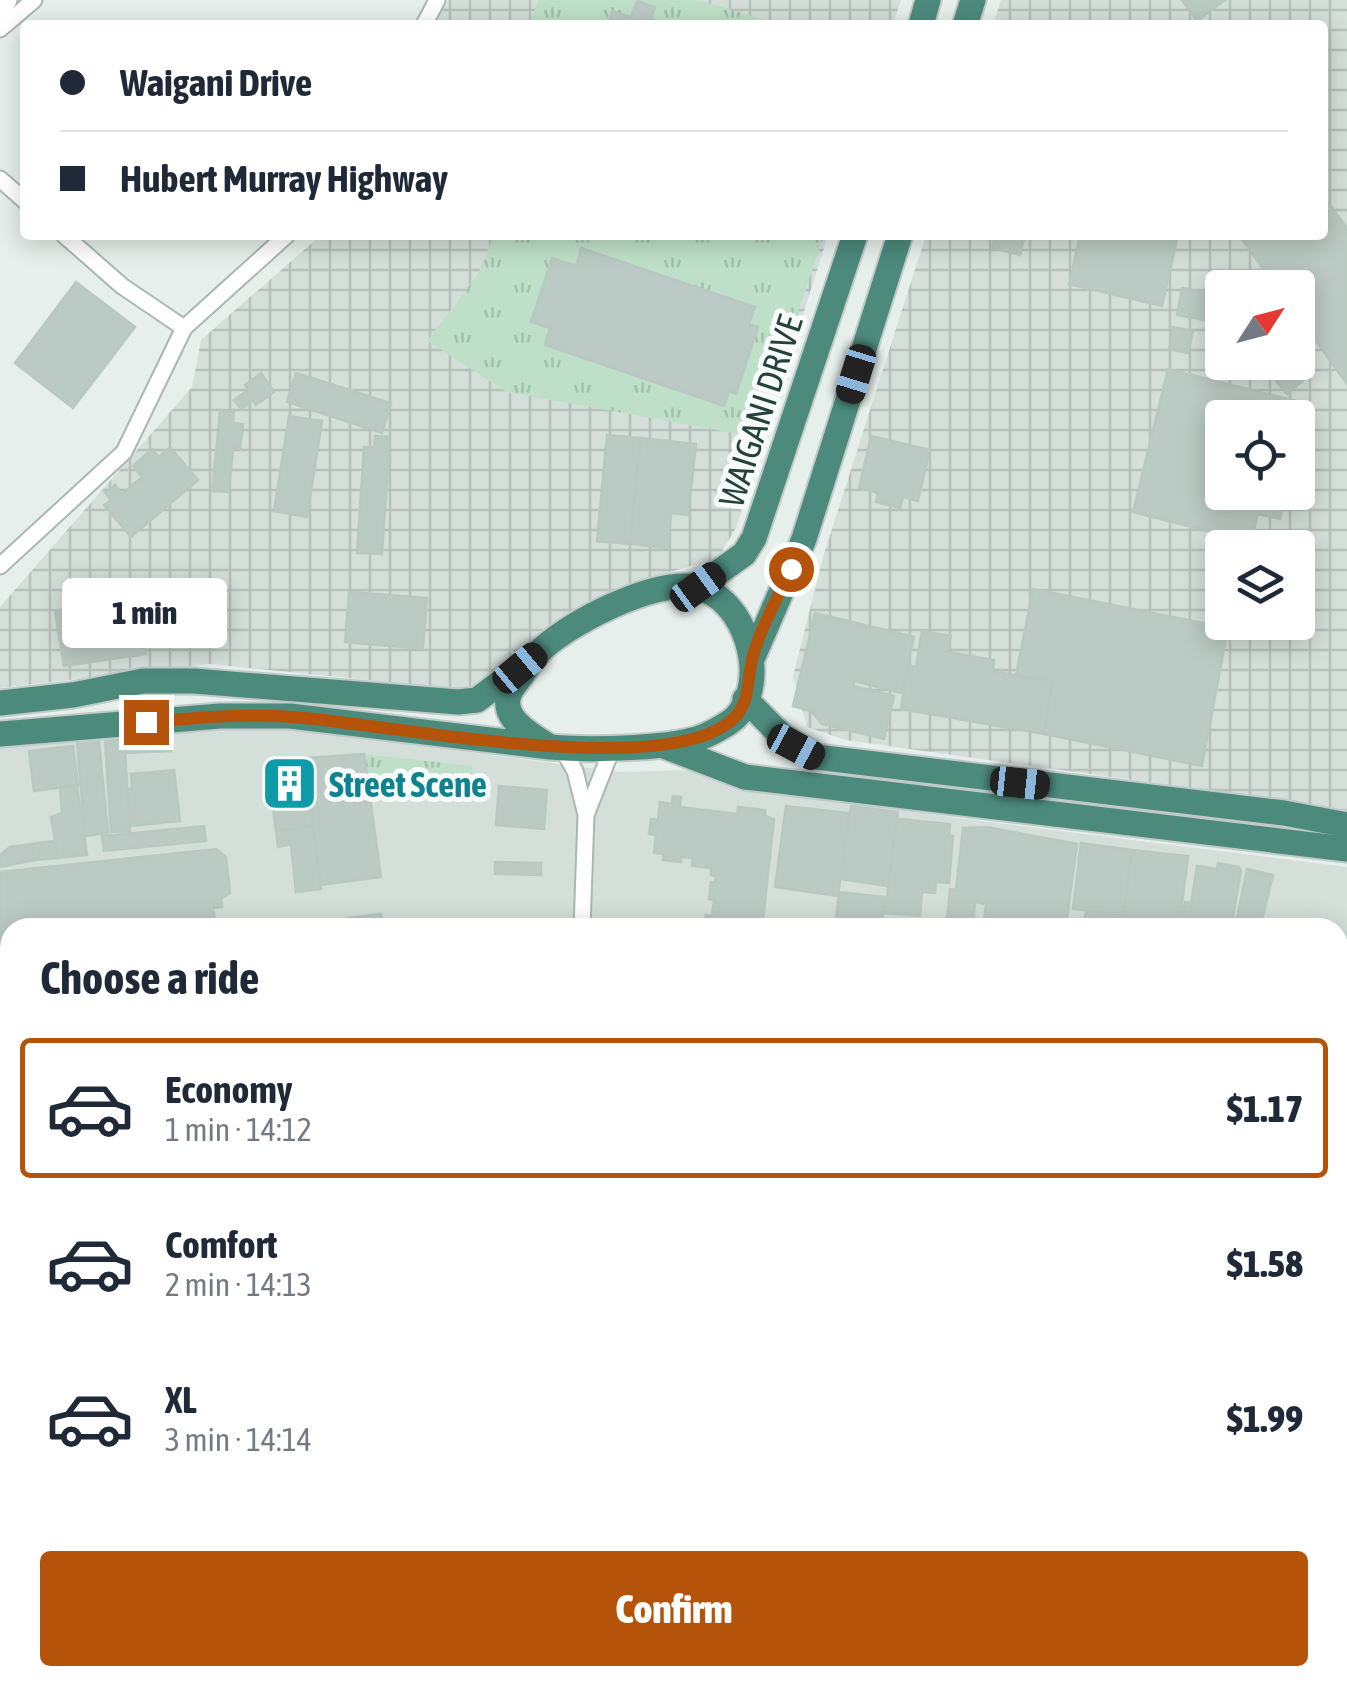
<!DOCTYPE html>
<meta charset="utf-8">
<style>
:root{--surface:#fff;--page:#f2f2f3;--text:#1f2937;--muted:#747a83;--line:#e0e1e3;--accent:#b45309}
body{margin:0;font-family:"Asap Condensed",sans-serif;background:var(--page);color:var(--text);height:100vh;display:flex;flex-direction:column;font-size:38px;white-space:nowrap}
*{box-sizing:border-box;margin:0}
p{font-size:32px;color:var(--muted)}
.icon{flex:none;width:55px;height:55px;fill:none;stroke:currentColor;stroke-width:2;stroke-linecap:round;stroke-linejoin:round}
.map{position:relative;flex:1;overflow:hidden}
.sheet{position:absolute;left:0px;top:918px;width:1348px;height:768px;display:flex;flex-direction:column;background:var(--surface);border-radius:30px 30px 0 0;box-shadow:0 5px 25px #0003}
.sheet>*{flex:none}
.top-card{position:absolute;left:20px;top:20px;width:1308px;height:220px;border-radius:10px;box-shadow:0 5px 25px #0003;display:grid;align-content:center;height:220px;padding:0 40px;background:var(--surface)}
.needle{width:65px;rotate:54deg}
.tools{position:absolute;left:1205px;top:270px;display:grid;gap:20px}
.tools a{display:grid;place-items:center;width:110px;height:110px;border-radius:10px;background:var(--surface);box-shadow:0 5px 25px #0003;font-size:50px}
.end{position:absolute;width:45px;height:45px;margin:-22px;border:12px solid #b45309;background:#fff;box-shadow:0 0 0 5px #fff}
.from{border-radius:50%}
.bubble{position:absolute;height:70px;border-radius:10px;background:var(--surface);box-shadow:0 5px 25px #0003;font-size:32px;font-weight:800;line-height:70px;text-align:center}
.car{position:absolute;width:30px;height:60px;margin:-30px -15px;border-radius:12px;box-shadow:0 0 8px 2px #0007;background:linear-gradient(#222 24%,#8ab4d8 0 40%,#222 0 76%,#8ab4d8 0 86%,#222 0)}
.top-card b{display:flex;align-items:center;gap:35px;height:95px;font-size:38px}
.top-card b+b{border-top:2px solid var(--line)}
.top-card i{width:25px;height:25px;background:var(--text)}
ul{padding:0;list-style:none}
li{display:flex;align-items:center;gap:30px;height:140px;margin:0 20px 15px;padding:0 20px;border:5px solid transparent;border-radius:10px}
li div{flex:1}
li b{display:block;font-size:38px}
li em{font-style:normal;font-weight:800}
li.current{border-color:var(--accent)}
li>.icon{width:90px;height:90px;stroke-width:1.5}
h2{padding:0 40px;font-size:45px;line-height:120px}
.primary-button{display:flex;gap:20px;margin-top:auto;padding:20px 40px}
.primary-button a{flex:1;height:115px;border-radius:10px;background:var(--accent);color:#fff;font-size:40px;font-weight:800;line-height:115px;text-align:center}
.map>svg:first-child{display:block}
.built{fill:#d4dfda}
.industrial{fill:url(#industrial-grid);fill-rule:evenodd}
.grass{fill:url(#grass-tufts)}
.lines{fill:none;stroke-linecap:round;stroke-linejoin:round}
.stream{stroke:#8ec9d4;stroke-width:5}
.building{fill:#bbcac4;stroke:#b8c9c2;stroke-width:2.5}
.minor-casing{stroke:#a8b8b2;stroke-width:19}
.tertiary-casing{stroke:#a8b8b2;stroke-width:24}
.trunk-casing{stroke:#c2cac8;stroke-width:29}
.minor{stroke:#fff;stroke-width:15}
.tertiary{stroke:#fff;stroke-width:20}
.trunk{stroke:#4c8a7c;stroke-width:25}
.route{stroke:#b45309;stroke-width:12}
.labels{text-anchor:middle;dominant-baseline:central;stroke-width:10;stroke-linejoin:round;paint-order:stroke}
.street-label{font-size:35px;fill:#24423a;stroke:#f7fbf9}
.culture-label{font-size:35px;font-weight:bold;fill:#0d838f;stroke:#f7fbf9;text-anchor:start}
</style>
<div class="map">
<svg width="1347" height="1684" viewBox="0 0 1347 1684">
<defs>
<pattern id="industrial-grid" width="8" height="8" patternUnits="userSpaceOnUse" patternTransform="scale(2.5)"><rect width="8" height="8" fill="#d4dfda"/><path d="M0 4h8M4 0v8" fill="none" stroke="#b6c1bc"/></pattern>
<pattern id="grass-tufts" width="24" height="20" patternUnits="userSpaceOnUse" patternTransform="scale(2.5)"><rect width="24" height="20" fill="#bfe0c8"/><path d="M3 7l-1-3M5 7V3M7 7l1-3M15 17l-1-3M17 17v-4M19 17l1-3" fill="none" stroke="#a4c1ad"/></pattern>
</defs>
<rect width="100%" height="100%" fill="#e6efeb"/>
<g class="built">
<path d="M274 726 620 772 692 770 719 773 774 794 852 801 950 817 1347 867V951L1338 976V928H10V1530L0 1525V734Z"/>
<path d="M1338 1228 1347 1231V1684H1208L1205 1675H1338Z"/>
<path d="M572 1675H945L938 1684H572Z"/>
</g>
<g class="industrial">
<path d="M448 0H901L893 25H435Z"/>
<path d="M1001 0H1347V810L845 740 807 727 793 676 824 554 926 235H1322V25H993ZM1222 288H1298V362H1222ZM1222 418H1298V492H1222ZM1222 548H1298V622H1222Z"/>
<path d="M321 235H828L736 528 718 558 632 583 528 645 475 691 209 664 0 688V607L192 387 201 340Z"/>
</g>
<g class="grass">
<path d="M539 0H698L783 25H528Z"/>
<path d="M494 235H824L756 437 507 392 427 341 478 274Z"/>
<path d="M364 754 472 766V781L369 785Z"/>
<path d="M0 1578 10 1581V1675H214L204 1684H0Z"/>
</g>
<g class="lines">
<g class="stream">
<path d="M1338 1012 1347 987"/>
<path d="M0 1575 10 1577"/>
<path d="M366 1675 391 1684"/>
<path d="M955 1684 962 1675"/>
</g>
</g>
<g class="building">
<path d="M1182 0H1225L1197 21Z"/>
<path d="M637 1 655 7 651 19 666 25H608L612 11 631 17Z"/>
<path d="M1322 194 1347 228V384L1298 316V288H1277L1239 235H1322Z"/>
<path d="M995 235H1025L1020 255 992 248Z"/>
<path d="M1080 235H1178L1162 306 1069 284Z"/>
<path d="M581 248 755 307 749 324 758 327 736 394 729 391 724 406 545 345 550 328 531 322 552 258 576 266Z"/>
<path d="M76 282 135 327 73 408 15 363Z"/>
<path d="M1182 288 1220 295 1215 322 1177 315Z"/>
<path d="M1173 327 1193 331 1188 353 1169 349Z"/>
<path d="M1260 362H1296L1308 376 1287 394Z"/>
<path d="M1168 369 1308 404 1298 448V418H1222V492H1286L1280 519 1258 514 1251 542 1133 512Z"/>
<path d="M261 373 274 392 256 405 253 400 241 409 234 400 248 390 245 385Z"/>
<path d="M296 373 391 403 382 433 287 402Z"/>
<path d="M220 411 234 412 233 423 243 424 240 449 233 448 229 492 212 491Z"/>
<path d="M289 416 322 421 307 517 274 511Z"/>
<path d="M607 435 640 438 630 544 597 541Z"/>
<path d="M375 436 390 437 382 554 357 553 364 447H374Z"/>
<path d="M871 436 930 450 918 501 903 497 900 508 876 502 878 493 859 488Z"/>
<path d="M641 438 696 444 688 515 671 513 668 548 630 544Z"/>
<path d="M170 447 198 480 131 537 104 505 111 500 105 493 115 485 122 494 142 477 133 466 152 449 159 457Z"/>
<path d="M1033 589 1228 628 1202 766 1044 734 1052 682 1016 675Z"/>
<path d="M349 592 427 598 423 649 345 642Z"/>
<path d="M137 598 146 654 64 666 55 611Z"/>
<path d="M815 613 914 637 901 693 854 681 853 686 894 696 884 739 822 724 811 711 793 706Z"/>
<path d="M922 631 951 636 948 652 994 660 993 671 1052 682 1044 734 901 709 908 665 916 667Z"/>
<path d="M170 737 171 751 125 753 130 831 111 832 105 741Z"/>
<path d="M99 742 108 833 85 836 77 744Z"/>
<path d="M73 746 78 785 34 791 29 751Z"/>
<path d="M364 754 381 877 320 885 310 804H313L308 758Z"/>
<path d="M308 758 313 826 276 831 267 763Z"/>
<path d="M174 770 180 821 132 826 128 789H132L131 774Z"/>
<path d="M77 786 87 855 58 858 51 817 62 813 60 788Z"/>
<path d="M499 786 547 790 544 829 496 825Z"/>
<path d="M673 796 681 797 680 807 737 814 738 807 765 810V816L774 819 762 928H705L706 915 712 916 714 900 709 899 711 882 715 883 716 876 711 875V868L692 866 693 858 681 857V862L663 860 664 854 654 853 656 835 649 834 651 819 658 820 660 802 672 804Z"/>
<path d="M786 806 849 813 838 896 775 887Z"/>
<path d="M851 806 898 812 888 886 841 879Z"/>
<path d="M900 819 950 824 949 835 953 836 949 883 936 882 935 893 922 892 920 916 885 913 896 824Z"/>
<path d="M204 826 206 841 104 851 102 836Z"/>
<path d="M313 826 321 889 296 892 291 844 278 847 276 831Z"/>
<path d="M986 827 1077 844 1066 925 983 928 986 904 975 902 973 928H946L950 889 956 890 963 828Z"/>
<path d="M55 841 58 858 35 860 31 844Z"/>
<path d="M1081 843 1132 850 1124 915 1073 909Z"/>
<path d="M31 844 35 860 0 867V855L10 847Z"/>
<path d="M216 849 226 857 230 893 221 899 222 907 213 908 216 928H10V983L0 984V872Z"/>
<path d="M1132 850 1188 856 1179 928H1122Z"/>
<path d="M495 862 541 863V875L495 874Z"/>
<path d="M1218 863 1239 867 1241 871 1231 928H1180L1185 902 1191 903 1197 866 1217 869Z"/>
<path d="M1247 869 1273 875 1260 928H1235Z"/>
<path d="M839 892 885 897 881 928H835Z"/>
<path d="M1086 910 1124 915 1122 928H1083Z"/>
<path d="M381 914 383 928H348L347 918Z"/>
<path d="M10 989V1048L0 1049V991Z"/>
<rect x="0" y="1058" width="10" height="56"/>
<path d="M3 1356 10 1360V1440L0 1453V1359Z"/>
<path d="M10 1440V1481L0 1478V1453Z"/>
<path d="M806 1675H870L863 1684H806Z"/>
</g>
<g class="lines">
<defs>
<g id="minor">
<path d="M0 16 9 0"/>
<path d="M424 25 437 0"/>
<path d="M0 29 34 0"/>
<path d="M0 179 25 201"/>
<path d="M64 235 122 286 184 328"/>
<path d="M0 566 124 452 184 328 287 235"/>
<path d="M562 748 575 771 585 811"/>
<path d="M582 928 586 815 613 746"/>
<path d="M1338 1203 1347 1207"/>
<path d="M0 1301 10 1300"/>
<path d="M0 1609 10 1612"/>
<path d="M0 1649H10"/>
<path d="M617 1675 667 1684"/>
<path d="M890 1684 897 1675"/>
</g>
<g id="tertiary">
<path d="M1338 1106 1347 1084"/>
<path d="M0 1525 10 1530"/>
<path d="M571 1684V1675"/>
<path d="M1001 1684 1008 1675"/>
</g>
<g id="trunk">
<path d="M921 25 928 0"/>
<path d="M965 25 973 0"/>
<path d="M698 587 744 554 754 538 855 235"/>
<path d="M752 659 804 539 900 235"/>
<path d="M745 699 782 736 816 757 1284 813 1347 825"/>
<path d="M0 703 73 695 143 681H194L458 702 477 700 517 670"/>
<path d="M0 734 220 716H290L550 747C585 750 679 750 709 734 717 730 728 724 735 718 771 682 746 596 695 587 654 579 565 624 537 654 530 661 525 671 519 679 513 687 506 695 508 706 510 724 536 738 550 747"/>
<path d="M664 746 745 777 1347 849"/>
</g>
</defs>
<use href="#minor" class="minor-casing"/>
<use href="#tertiary" class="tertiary-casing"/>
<use href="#trunk" class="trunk-casing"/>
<use href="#minor" class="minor"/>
<use href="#tertiary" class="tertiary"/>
<use href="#trunk" class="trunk"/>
</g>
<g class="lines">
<path class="route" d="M146 722C195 718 243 713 292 717 385 723 669 783 734 718 750 703 747 680 752 660 759 630 778 598 791 569"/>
</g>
<defs>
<symbol id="building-square" viewBox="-11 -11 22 22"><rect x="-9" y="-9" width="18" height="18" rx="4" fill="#0f9aa8" stroke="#f7fbf9"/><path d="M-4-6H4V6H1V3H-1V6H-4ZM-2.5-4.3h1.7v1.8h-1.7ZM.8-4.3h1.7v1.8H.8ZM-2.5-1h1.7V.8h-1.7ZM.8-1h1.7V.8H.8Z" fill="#fff"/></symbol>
</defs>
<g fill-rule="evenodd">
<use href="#building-square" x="258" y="752" width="63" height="63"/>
</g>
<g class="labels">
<g class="street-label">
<text transform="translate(760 411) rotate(-72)">WAIGANI DRIVE</text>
</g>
<g class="culture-label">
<text x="329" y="784">Street Scene</text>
</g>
</g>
</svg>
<div class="tools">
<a><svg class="needle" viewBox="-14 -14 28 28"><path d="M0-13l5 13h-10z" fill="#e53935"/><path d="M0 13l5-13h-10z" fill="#747a83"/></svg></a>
<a><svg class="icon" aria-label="locate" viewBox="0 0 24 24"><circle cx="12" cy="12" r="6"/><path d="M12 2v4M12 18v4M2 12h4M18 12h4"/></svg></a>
<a><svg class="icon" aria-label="layers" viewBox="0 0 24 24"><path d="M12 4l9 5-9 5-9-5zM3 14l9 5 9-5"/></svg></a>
</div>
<i class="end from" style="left:791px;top:569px"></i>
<i class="end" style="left:146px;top:722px"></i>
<div class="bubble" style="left:62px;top:578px;width:165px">1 min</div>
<i class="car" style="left:856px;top:374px;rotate:197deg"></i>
<i class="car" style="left:698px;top:587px;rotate:54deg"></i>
<i class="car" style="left:520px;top:668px;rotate:50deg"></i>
<i class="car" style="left:796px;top:747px;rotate:118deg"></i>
<i class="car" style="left:1020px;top:783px;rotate:96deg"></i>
<div class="top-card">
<b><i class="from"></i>Waigani Drive</b>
<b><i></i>Hubert Murray Highway</b>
</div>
<section class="sheet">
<h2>Choose a ride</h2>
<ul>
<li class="current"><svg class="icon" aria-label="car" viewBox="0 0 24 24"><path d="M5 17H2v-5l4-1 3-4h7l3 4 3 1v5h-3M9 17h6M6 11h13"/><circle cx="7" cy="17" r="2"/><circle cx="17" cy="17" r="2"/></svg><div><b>Economy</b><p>1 min · 14:12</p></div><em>$1.17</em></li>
<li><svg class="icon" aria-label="car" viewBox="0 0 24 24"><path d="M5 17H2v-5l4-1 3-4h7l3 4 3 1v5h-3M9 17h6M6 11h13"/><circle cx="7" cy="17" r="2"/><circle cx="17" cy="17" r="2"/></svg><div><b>Comfort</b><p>2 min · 14:13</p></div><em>$1.58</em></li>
<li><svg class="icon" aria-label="car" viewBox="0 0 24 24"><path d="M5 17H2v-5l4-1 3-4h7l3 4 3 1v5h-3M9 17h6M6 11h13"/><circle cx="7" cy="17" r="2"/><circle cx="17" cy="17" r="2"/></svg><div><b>XL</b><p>3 min · 14:14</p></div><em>$1.99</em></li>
</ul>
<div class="primary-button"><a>Confirm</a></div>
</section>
</div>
